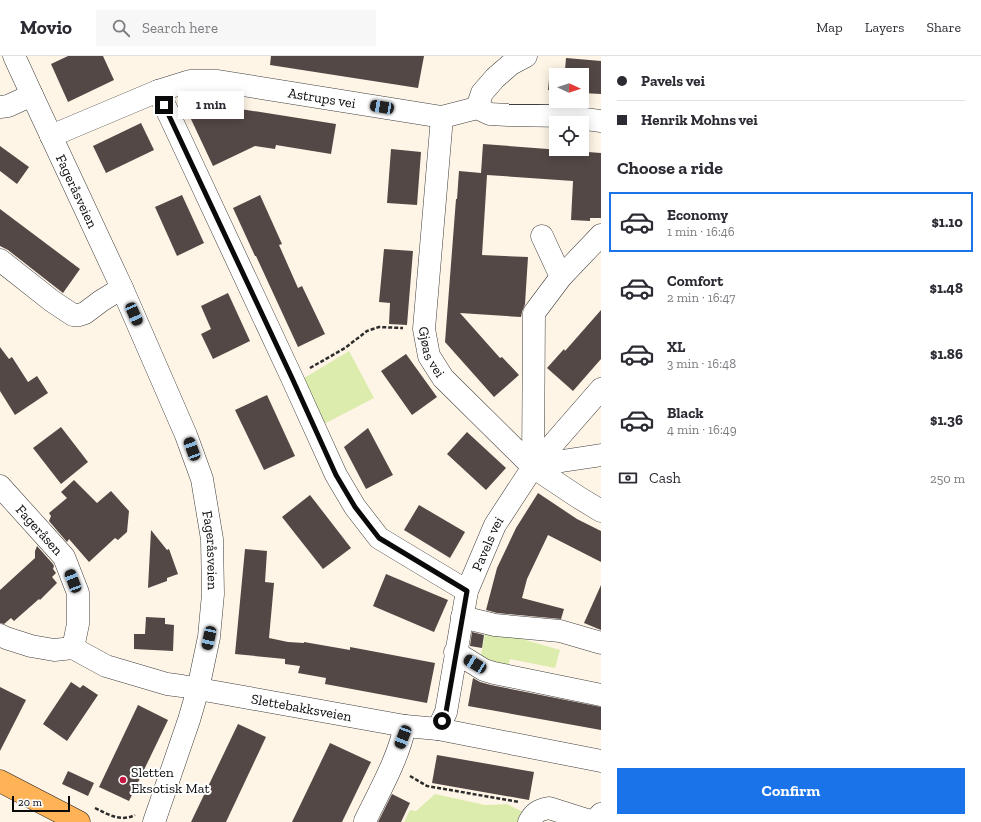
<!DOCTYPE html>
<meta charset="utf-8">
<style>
:root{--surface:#fff;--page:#f7f7f7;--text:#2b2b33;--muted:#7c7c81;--line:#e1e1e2;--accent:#1a73e8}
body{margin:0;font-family:"Zilla Slab",serif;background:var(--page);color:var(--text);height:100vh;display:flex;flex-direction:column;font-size:15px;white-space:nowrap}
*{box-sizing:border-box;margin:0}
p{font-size:13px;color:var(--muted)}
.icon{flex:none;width:22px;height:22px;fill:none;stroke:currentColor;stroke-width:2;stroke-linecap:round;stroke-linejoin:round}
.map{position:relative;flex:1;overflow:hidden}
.details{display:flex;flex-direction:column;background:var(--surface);width:380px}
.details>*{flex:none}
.guide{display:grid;align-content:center;height:88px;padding:0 16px;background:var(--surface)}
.needle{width:26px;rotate:93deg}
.tools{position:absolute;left:549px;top:12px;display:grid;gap:8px}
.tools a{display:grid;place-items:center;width:40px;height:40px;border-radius:0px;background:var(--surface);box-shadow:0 2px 10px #0003;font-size:20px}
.scale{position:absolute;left:12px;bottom:10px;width:58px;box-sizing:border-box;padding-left:4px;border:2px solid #0a0a0a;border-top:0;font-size:11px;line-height:14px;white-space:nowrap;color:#0a0a0a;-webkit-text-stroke:3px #fff;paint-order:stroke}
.end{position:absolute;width:18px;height:18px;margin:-9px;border:5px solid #0a0a0a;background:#fff;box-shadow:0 0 0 2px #fff}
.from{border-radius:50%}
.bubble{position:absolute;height:28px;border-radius:0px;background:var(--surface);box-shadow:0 2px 10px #0003;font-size:13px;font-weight:700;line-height:28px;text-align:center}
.car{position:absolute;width:12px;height:24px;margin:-12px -6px;border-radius:5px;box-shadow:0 0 3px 1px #0007;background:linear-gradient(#222 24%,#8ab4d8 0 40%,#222 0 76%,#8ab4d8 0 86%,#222 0)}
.guide b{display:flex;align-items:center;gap:14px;height:38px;font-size:15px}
.guide b+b{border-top:1px solid var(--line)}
.guide i{width:10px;height:10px;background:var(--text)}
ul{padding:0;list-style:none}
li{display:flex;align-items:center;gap:12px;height:60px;margin:0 8px 6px;padding:0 8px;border:2px solid transparent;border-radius:0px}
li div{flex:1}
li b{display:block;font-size:15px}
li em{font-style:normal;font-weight:700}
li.current{border-color:var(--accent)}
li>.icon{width:36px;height:36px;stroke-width:1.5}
h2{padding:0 16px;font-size:18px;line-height:48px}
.pay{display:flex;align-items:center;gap:10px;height:44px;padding:0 16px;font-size:15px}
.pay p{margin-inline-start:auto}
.primary-button{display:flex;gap:8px;margin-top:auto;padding:8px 16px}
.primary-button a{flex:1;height:46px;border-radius:0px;background:var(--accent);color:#fff;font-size:16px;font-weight:700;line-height:46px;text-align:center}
header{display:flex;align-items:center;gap:24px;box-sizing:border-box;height:56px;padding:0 20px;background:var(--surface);border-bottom:1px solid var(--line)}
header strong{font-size:19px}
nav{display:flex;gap:22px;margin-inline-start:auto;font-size:14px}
.search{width:280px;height:36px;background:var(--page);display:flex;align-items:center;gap:10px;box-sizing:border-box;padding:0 14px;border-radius:0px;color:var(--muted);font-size:15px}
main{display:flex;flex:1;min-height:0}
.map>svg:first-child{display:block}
.green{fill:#dbecad}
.building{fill:#534845}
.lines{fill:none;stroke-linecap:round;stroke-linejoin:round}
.minor-casing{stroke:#3d3d3d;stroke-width:23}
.major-casing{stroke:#1b1b1b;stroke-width:23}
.path{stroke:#2c2c2c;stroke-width:2.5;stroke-dasharray:4 2;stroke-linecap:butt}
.minor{stroke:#fff;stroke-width:22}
.major{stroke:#ffb356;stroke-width:22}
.route{stroke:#0a0a0a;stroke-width:5}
.poi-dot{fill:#c51643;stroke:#fff;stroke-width:1.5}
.labels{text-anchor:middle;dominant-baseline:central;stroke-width:4;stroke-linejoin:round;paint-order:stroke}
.street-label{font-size:14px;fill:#0a0a0a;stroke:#fff}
.poi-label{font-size:14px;fill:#0a0a0a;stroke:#fff;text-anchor:start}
</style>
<header>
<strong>Movio</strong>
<div class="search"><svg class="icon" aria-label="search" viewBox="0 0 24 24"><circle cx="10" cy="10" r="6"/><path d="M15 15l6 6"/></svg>Search here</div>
<nav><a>Map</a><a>Layers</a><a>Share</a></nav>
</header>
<main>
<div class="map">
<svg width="601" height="766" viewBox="0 0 601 766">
<rect width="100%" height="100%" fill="#fff5e6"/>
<g class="green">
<path d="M349 295 374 342 322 369 301 324Z"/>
<path d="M485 578 515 581 560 594 555 612 510 603 507 615 480 604Z"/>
<path d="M435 738 485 749 507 748 523 756 524 766H404L410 754 416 755Z"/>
</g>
<g class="building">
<path d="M68 0H103L114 24 68 46 51 8Z"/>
<path d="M271 0H424L418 32 270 9Z"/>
<path d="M566 2 601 5V38L582 37V19H556V35L548 34 550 13 565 14Z"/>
<path d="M215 49 336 68 331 98 276 89 275 93 255 90 213 110 190 61Z"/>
<path d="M141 67 154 94 106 117 93 90Z"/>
<path d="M483 88 601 97V162H590V165L571 164 573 125 487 119 482 199 528 201 525 248 522 256 521 261 460 257 500 302 502 301 519 319 494 341 445 286 456 143H457L459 115 481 117Z"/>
<path d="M0 90 29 111 17 128 0 115Z"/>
<path d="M391 93 421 96 417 149 387 147Z"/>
<path d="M182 139 204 187 177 200 155 151Z"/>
<path d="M260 139 282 188 279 189 298 232 302 230 325 278 298 291 256 200H255L233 152Z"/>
<path d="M0 153 80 213 63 237 8 194 0 190Z"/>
<path d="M384 193 413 195 407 269 389 268 390 247 379 246Z"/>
<path d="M228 237 250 285 213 303 201 278 211 273 201 250Z"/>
<path d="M601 254V303L573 335 547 312 564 293 565 295Z"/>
<path d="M0 291 9 303 12 301 28 326 37 320 48 337 15 359 0 335Z"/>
<path d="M406 298 437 341 412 359 381 315Z"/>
<path d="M267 339 295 400 264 414 235 354Z"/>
<path d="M61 371 88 406 61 428 33 392Z"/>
<path d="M368 372 393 419 366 433 344 391Z"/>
<path d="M467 376 506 412 486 434 447 398Z"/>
<path d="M74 424 97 447 111 435 129 455 127 476 118 484 115 482 89 506 69 483 67 486 49 465 51 460 49 457 67 442 61 436Z"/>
<path d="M538 437 577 463 601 475V506L548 479 527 523 522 542 564 553 561 563 497 557 486 554 497 512 516 472Z"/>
<path d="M310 439 351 492 323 513 282 461Z"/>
<path d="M419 449 465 476 450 502 404 474Z"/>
<path d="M151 474 167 494 169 493 178 518 167 522V525L148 532Z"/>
<path d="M37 490 53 508 54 510 53 513 56 517 52 521 57 527 40 544 39 543 14 565 11 562 4 568 0 567V534L35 502V495Z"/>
<path d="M245 493 267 495 265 526 274 527 269 582 288 586 304 587V586L350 594V591L435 607 427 647 325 628 326 622 298 617 300 610 285 608V603L235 598Z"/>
<path d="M386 518 448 544 434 576 373 550Z"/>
<path d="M601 529V574L584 567Z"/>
<path d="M146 561 165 562V568L174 569 173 595 134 593V578H145Z"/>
<path d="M472 576 484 579 482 592 470 590Z"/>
<path d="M473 622 480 626 491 629 601 651V674L468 650Z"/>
<path d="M71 626 80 632 83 629 98 639 67 685 43 668Z"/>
<path d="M0 631 26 644 0 695Z"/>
<path d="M138 649 168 664 129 745 99 731Z"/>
<path d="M238 668 266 681 226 766H191Z"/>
<path d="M330 687 371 706 342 766H292Z"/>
<path d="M437 699 534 716 529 744 432 727Z"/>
<path d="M68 715 94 727 88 740 62 728Z"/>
<path d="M392 738 410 747 401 766H378Z"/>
</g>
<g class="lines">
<defs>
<g id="minor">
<path id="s1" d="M14 0 32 39 122 232 186 379 202 423 212 483 213 538 209 581 198 633 189 664 154 766"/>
<path d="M158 35 292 322 336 419 355 451 379 482 467 535"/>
<path d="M0 51 8 50 32 39"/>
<path d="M477 52 482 37 495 22 511 8 526 0"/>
<path id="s2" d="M442 61 424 273 429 300 443 322 533 411 578 441 601 455"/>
<path id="s3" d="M51 80 158 35 190 25H218L442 61 477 52 490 58 508 59 563 60 601 65"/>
<path d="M601 179 561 221 534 257 533 411 562 405 601 399"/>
<path d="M542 180 561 221"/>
<path d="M0 204 52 245 73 259H79L85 257 101 245 122 232"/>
<path id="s4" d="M0 430 64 501 78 537V568L73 592"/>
<path d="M462 561 495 569 560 575 601 587"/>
<path id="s5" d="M0 579 6 582 31 590 54 594 73 592 106 610 167 628 182 630 405 670 438 673 601 705"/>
<path d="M455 596 484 614 494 617 601 639"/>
<path id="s6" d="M438 673 446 656 467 535 495 469 533 411 601 333"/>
<path d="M365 765C380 734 398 703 405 670"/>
<path d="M529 766C534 757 538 754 549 752L590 765C595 764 598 762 601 758"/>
</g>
<path id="major" d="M0 725 79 766"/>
</defs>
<use href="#minor" class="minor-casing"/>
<use href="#major" class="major-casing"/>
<g class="path">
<path d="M310 312 345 292 367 275 379 271 403 272"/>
<path d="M410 720 427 730 519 746"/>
<path d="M95 752C109 759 121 766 135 759"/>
</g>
<use href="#minor" class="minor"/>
<use href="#major" class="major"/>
</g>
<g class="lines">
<path class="route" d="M164 49 292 322 336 419 355 451 379 482 467 535 446 656 442 665"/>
</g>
<circle class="poi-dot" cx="123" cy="724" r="4"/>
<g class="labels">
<g class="street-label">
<text stroke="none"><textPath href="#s3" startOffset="283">Astrups vei</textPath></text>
<text stroke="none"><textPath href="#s1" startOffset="149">Fageråsveien</textPath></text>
<text stroke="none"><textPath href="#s2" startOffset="237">Gjøas vei</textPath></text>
<text stroke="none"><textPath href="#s4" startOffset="59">Fageråsen</textPath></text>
<text stroke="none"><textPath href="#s6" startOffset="193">Pavels vei</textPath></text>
<text stroke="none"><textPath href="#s1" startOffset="535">Fageråsveien</textPath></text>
<text stroke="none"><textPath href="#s5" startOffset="313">Slettebakksveien</textPath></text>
</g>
<g class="poi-label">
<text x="131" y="716">Sletten<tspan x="131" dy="16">Eksotisk Mat</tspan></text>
</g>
</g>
</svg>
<div class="tools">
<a><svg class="needle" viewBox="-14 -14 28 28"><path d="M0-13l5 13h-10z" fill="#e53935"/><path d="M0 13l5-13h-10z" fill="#7c7c81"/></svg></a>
<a><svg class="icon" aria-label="locate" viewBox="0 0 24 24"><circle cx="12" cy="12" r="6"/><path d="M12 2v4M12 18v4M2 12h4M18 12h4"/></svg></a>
</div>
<div class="scale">20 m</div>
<i class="end from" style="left:442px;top:665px"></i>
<i class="end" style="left:164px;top:49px"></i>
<div class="bubble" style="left:178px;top:35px;width:66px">1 min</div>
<i class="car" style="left:382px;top:51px;rotate:279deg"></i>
<i class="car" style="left:134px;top:258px;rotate:156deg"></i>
<i class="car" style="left:192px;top:393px;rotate:340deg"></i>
<i class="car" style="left:73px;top:525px;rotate:339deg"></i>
<i class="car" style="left:209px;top:582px;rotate:192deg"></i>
<i class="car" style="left:475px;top:608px;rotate:301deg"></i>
<i class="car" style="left:403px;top:681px;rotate:201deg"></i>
</div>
<section class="details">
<div class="guide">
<b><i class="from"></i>Pavels vei</b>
<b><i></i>Henrik Mohns vei</b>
</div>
<h2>Choose a ride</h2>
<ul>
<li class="current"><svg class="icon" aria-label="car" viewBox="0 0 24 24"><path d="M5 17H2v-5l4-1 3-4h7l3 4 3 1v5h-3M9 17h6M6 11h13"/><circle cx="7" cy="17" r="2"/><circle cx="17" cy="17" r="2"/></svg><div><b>Economy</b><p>1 min · 16:46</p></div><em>$1.10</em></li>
<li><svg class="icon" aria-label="car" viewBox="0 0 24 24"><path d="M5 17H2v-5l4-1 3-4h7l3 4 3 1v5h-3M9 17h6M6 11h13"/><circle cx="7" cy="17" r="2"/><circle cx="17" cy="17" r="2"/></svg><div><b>Comfort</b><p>2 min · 16:47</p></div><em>$1.48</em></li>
<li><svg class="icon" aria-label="car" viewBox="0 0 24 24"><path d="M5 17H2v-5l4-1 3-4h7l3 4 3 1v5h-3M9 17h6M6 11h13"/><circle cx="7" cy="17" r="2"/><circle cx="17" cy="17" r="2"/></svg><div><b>XL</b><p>3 min · 16:48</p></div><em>$1.86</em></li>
<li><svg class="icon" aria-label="car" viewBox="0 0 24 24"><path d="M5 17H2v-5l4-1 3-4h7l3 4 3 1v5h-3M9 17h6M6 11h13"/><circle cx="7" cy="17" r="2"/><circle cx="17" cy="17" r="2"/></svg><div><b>Black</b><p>4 min · 16:49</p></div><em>$1.36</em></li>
</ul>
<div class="pay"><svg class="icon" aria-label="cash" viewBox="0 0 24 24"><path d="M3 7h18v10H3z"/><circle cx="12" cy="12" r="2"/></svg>Cash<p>250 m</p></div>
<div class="primary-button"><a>Confirm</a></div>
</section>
</main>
